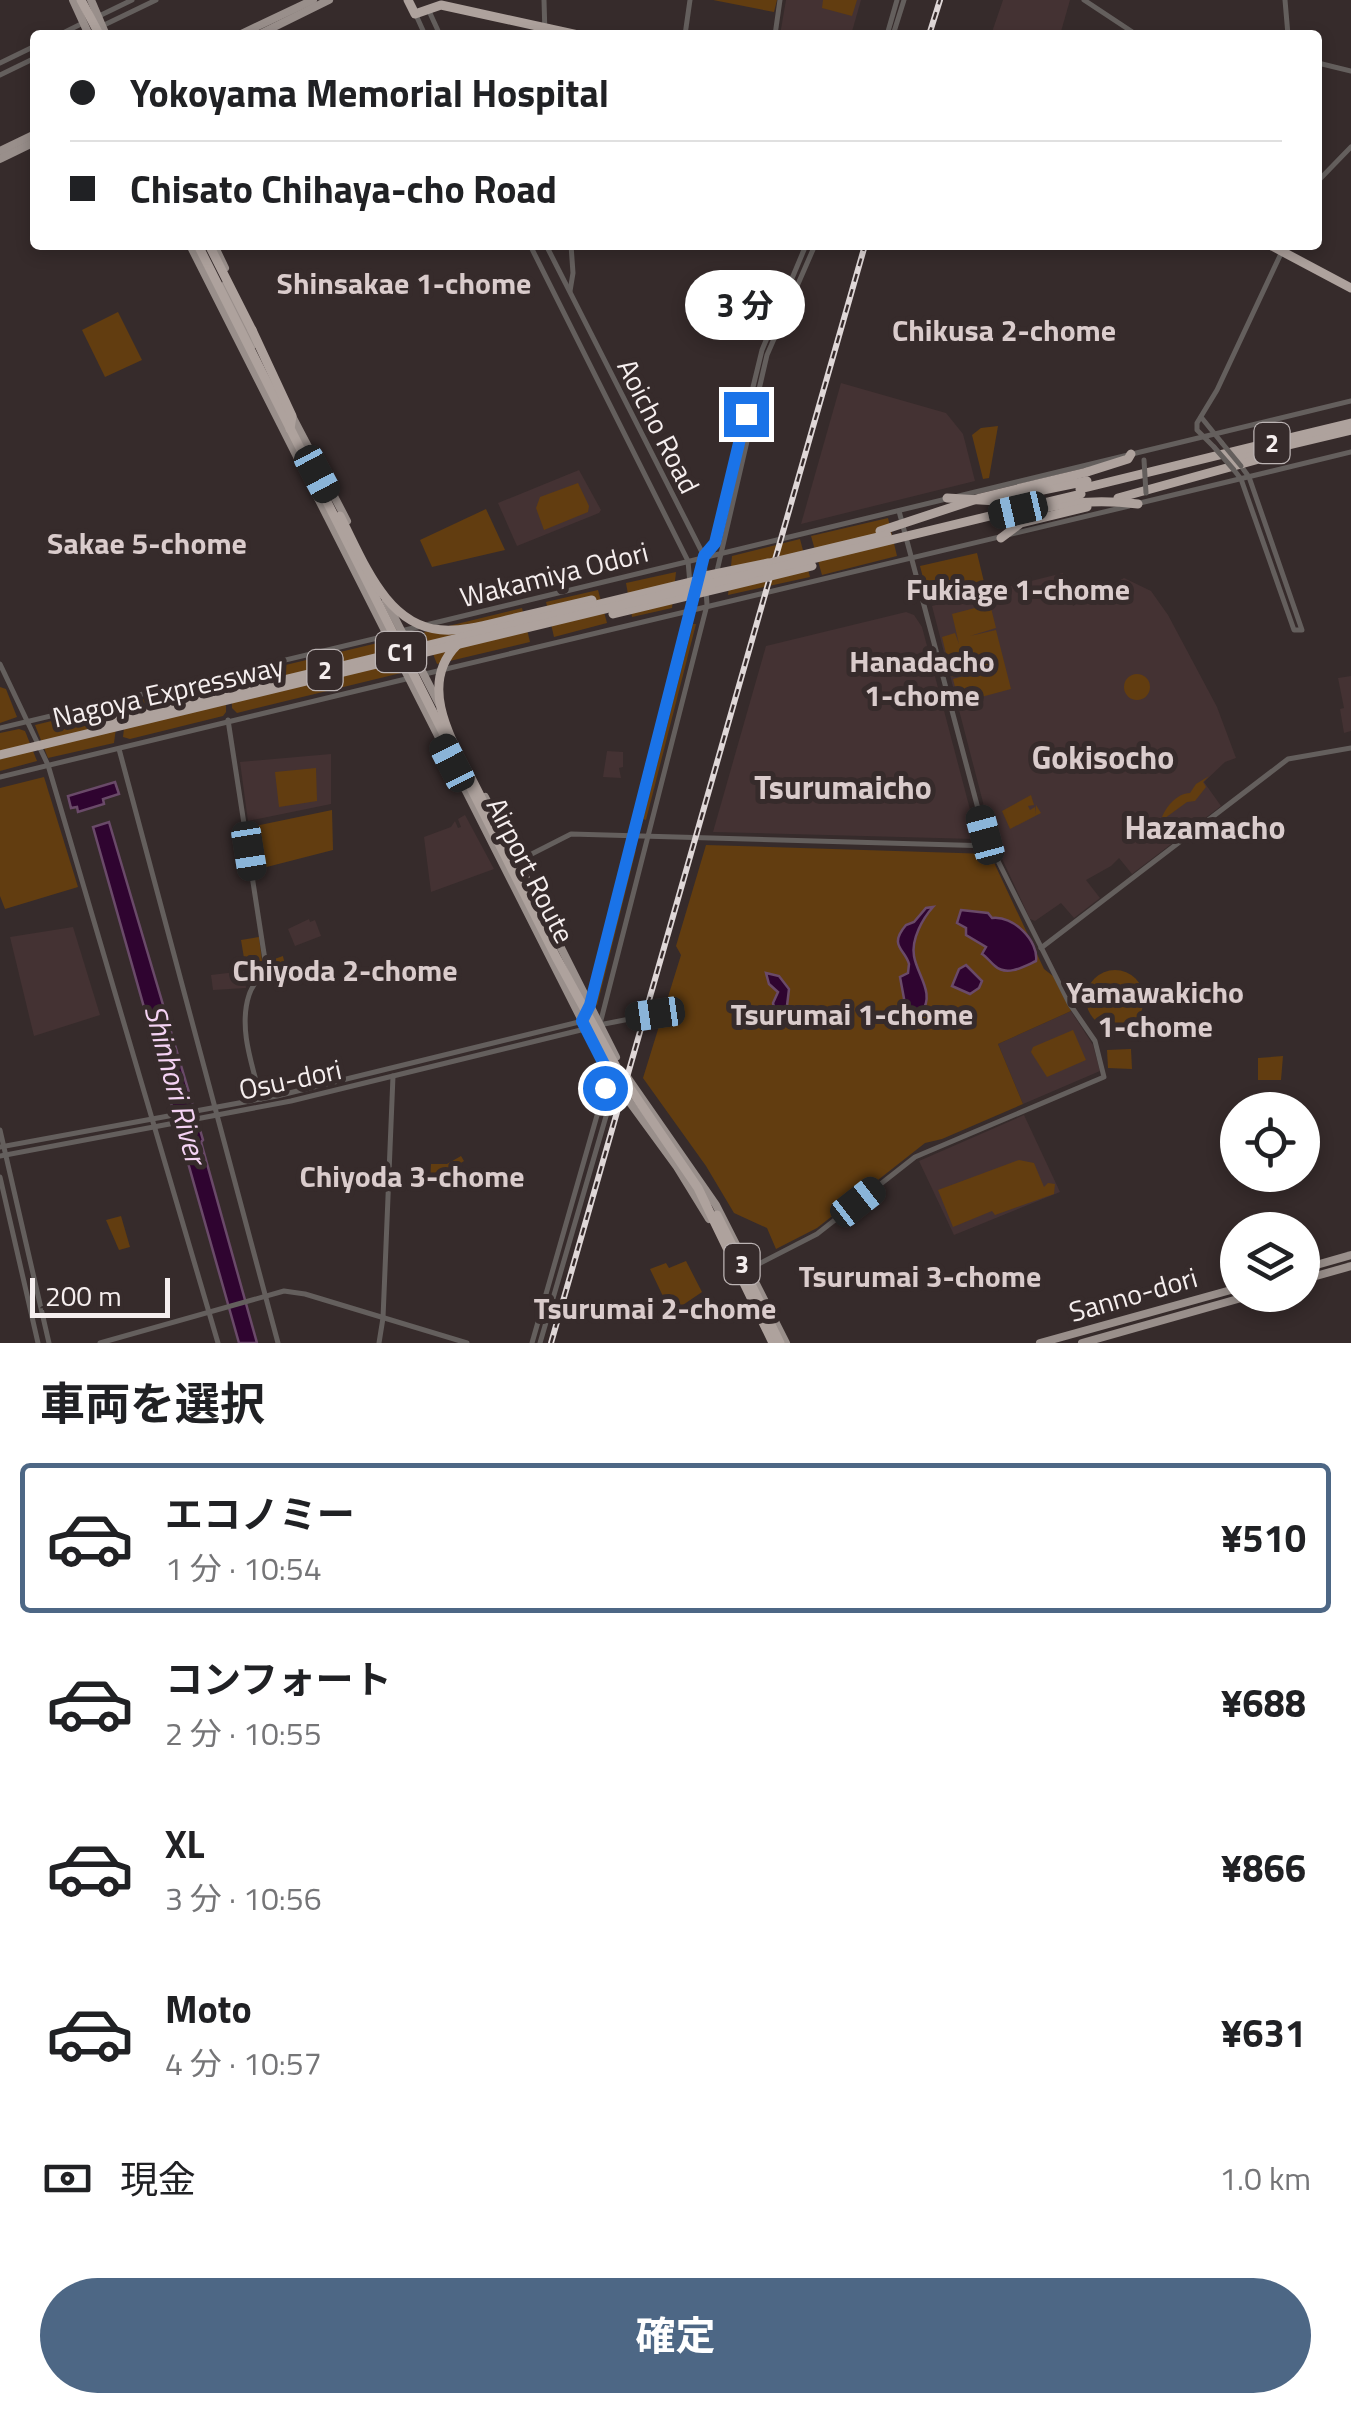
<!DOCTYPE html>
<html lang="ja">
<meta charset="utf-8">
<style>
:root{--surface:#fff;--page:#f2f2f2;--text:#202124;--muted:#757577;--line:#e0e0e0;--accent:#4d6785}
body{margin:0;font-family:"Titillium Web","Noto Sans JP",sans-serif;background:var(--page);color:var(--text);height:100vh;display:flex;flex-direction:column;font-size:38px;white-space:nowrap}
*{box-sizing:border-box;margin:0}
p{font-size:32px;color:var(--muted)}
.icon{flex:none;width:55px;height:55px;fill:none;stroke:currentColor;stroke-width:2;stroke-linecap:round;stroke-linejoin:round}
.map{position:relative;height:1343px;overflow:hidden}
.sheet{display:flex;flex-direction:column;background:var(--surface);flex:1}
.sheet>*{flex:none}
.hud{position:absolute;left:30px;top:30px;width:1292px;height:220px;border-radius:10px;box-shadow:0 5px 15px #0003;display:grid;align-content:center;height:220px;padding:0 40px;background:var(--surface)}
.tools{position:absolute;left:1220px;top:1092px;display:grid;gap:20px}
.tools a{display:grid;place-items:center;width:100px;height:100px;border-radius:50%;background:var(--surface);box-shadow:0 5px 15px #0003;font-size:50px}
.scale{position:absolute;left:30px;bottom:25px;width:140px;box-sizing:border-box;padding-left:10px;border:5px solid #f5eeee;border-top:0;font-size:28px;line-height:35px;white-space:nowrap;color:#f5eeee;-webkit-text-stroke:8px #362b2b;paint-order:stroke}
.end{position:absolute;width:45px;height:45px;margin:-22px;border:12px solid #1a73e8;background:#fff;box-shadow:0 0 0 5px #fff}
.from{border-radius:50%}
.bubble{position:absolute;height:70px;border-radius:35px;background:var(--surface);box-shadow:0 5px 15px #0003;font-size:32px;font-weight:700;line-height:70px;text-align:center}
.car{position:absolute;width:30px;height:60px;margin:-30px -15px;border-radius:12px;box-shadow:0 0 8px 2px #0007;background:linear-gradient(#222 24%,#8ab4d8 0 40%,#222 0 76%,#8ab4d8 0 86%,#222 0)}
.hud b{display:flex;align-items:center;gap:35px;height:95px;font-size:38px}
.hud b+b{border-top:2px solid var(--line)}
.hud i{width:25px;height:25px;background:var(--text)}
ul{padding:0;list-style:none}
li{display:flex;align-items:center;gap:30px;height:150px;margin:0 20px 15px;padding:0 20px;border:5px solid transparent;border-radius:10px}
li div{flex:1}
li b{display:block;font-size:38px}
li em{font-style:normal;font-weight:700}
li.on{border-color:var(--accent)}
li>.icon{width:90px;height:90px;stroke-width:1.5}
h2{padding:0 40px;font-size:45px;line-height:120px}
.pay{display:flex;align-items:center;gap:25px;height:110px;padding:0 40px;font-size:38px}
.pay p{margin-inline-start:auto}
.button{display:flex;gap:20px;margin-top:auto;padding:20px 40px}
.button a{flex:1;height:115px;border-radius:60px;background:var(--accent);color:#fff;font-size:40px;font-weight:700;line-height:115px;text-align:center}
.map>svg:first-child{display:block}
.built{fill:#443233}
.green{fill:#623d10}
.water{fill:#2f0430;stroke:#6a4a69;stroke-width:2.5}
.pier{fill:#362b2b}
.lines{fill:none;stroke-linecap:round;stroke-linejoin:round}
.minor{stroke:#645f5d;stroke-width:5}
.major{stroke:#998f8b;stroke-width:8}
.highway{stroke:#aea29d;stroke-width:9}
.rail-casing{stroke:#dfd7d7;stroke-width:6}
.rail{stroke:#362b2b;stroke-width:2.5;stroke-dasharray:8;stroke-linecap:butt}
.minor-bridge{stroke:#645f5d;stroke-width:5}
.highway-bridge{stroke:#aea29d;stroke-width:9}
.route{stroke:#1a73e8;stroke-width:12}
.labels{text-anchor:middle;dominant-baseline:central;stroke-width:10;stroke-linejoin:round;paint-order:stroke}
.shield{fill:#362b2b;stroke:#bcb4b4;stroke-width:2.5}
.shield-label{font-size:25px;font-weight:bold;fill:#f5eeee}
.street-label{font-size:28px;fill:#f5eeee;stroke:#362b2b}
.neighbourhood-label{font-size:30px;font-weight:bold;fill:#dacccc;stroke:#362b2b}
.water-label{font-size:30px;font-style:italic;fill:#f5d3f4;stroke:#362b2b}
.quarter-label{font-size:32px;font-weight:bold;fill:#dacccc;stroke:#362b2b}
</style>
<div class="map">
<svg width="1351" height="1343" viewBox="0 0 1351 1343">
<rect width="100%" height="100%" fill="#362b2b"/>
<g class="built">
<path d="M786 0H861L851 35H780Z"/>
<path d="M1003 0H1070L1060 35H991Z"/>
<path d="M841 383 946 413 963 434 975 481 801 524Z"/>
<path d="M579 470 601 510 599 513 517 546 498 503Z"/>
<path d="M1063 573 1073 606 1124 578 1151 591 1168 615 1217 707 1236 758 1225 762 1204 782 1221 806 1132 874 1119 858 1111 866 1086 880 1100 898 1074 918 1061 903 1035 921 1030 919 992 837 932 606Z"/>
<path d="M906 612 914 615 922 627 977 836 975 839 713 832 766 646Z"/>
<path d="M1351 676V731L1344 733 1340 709 1344 708 1338 678Z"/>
<path d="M607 751 623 752V767L619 768 621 778 603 777Z"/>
<path d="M331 754V804L248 821 240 762Z"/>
<path d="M465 815 494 869 431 892 424 837 451 827 455 821 458 828 461 827 458 819Z"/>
<path d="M309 919 310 922 315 920 321 936 295 946 288 929Z"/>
<path d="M73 927 100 1015 34 1036 10 937Z"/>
<path d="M244 971 246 988 213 990 211 975Z"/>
<path d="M1071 1011 1093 1045 1100 1071 1023 1104 998 1044Z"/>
<path d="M1024 1115 1060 1192 954 1235 919 1161Z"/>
</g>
<g class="green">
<path d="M713 0H777L774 12Z"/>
<path d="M823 0H857L852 16 822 8Z"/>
<path d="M118 312 142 360 105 377 82 330Z"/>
<path d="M998 426 989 478 983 479 972 435 981 428Z"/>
<path d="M578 483 589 506 588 512 544 530 536 508 540 497Z"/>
<path d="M486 509 505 550 432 567 420 540Z"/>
<path d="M888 518 897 556 822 575 811 536Z"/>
<path d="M800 539 810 577 728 595 732 556Z"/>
<path d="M977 553 985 586 983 589 929 601 920 566Z"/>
<path d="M676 572 672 608 632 617 626 583Z"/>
<path d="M598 590 607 623 554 637 546 602Z"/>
<path d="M990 604 996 628 970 636 996 630 1011 689 959 703 953 679 988 669 952 677 949 664 963 659 948 662 942 637 955 633 959 644 952 614Z"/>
<path d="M522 608 530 642 437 664 424 632Z"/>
<path d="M693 624H696L646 820 643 819Z"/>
<path d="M386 641 401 673 237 713 232 708 231 679 235 677Z"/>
<circle cx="1137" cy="687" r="13"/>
<path d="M222 681 226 684V712L223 716 130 739 123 737 127 703Z"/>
<path d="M0 687 6 689 17 717 0 723Z"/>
<path d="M114 706H119L114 743 48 758 35 725Z"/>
<path d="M19 729 25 731 37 761 0 771V733Z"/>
<path d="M316 768 317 801 279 807 275 772Z"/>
<path d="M1209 776 1203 782 1206 787 1195 801 1187 802 1161 821C1164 808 1177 793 1190 793L1196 784Z"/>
<path d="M44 777 78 887 5 909 0 896V788Z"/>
<path d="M1031 795 1034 805 1028 806 1030 810 1035 807V814L1036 805 1041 813 1010 829 1002 811Z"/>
<path d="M332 810 333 850 255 870 250 827Z"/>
<path d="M706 845 990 854 1044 969 1053 976 1071 1011 998 1044 1023 1104 942 1139 925 1143 817 1228 776 1249 767 1228 734 1213 706 1166 643 1078 681 955 676 946Z"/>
<path d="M634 850H636L597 1006 595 1002Z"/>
<path d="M259 937 262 961 245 964 241 940Z"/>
<path d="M283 956 288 981 261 986 259 984 269 961Z"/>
<circle cx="1115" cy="999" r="29"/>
<path d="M1073 1030 1086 1060 1047 1077 1031 1052 1033 1047Z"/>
<path d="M1131 1049 1132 1069 1108 1068 1107 1050Z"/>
<path d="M1283 1056 1281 1080H1258V1058Z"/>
<path d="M461 1156 464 1161 450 1170 453 1182H430L431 1164H447Z"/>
<path d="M1019 1160 1034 1163 1044 1187 1048 1183 1055 1184 1054 1194 995 1215 992 1211 953 1227 938 1190Z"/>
<path d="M121 1216 130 1247 119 1250 106 1220Z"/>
<path d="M686 1261 702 1292 671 1313 650 1269 666 1263 669 1268Z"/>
</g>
<g class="water">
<path d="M115 782 119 794 103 799 104 804 78 812 77 807 71 808 68 796Z"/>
<path d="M109 822 203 1140 201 1142 257 1343H239L93 827Z"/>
<path d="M933 907C923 918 911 939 914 956 917 975 936 994 921 1013L905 1004 900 977 908 973 909 964C905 949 888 946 906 925L914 922 926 908Z"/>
<path d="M961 910 988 913 992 918C1013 915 1039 941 1036 961 1025 966 1007 977 995 966 990 962 987 957 982 954L986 947 966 935V928L957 923Z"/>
<path d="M966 965 982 981 979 988 970 994 952 986 959 969Z"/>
<path d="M766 973 779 976 789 989 787 1006 776 1015 773 1003 778 992 769 984Z"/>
</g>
<path class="pier" d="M196 1103 202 1125 172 1130 166 1108Z"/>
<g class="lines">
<g class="minor">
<path d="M544 0 545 35"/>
<path d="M1084 0 1137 35"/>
<path d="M1285 0 1288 35"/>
<path d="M429 11 440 35"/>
<path d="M416 15 425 35"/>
<path d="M97 17 132 0"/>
<path d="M100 27 156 0"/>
<path d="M59 35 83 23"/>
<path d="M685 35 690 0"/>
<path d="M775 35 780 0"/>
<path d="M887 35 897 0"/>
<path d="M893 35 904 0"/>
<path d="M0 63 35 46"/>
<path d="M1318 63 1351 71"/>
<path d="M0 75 35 58"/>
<path d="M1318 181 1351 147"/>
<path d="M530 245 688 561 690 584"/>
<path d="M546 245 704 556 705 574"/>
<path d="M570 291 573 273 571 245"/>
<path d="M1201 417 1222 443"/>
<path d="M1214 447 1197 430V423L1217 390 1285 245"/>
<path d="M1234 470 1241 479 1294 630H1302L1249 477 1241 466"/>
<path d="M1140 503 1351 452"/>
<path d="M707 554 715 543 762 350 806 245"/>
<path d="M717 571 767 355 815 245"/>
<path d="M401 631 1351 401"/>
<path d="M0 664 48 765 218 1343"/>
<path d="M425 674 1129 506"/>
<path d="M228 720 265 960C266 975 253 981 249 995 238 1029 253 1067 261 1099"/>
<path d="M0 728 386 636"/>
<path d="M119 749 278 1343"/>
<path d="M0 777 410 678"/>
<path d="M508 866 571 834 992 846"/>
<path d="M1041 948 1288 759 1351 748"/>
<path d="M590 1006 692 609 691 595"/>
<path d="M600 1024 707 605 706 590"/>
<path d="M599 1025 655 1014"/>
<path d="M0 1130 49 1343"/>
<path d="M0 1147 277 1096 583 1021"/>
<path d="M0 1156 291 1101 589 1028"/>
<path d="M0 1177 38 1343"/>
<path d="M749 1269 817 1234 915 1157 1104 1077 1095 1041 1069 1003 985 835 899 511"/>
<path d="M100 1343 284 1291 305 1294 467 1343"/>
<path d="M379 1343 383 1318 393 1076"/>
<path d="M532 1343 602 1098 616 1064"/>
<path d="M540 1343 616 1082"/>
</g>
<g class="major">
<path d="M73 0 89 35"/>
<path d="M91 0 106 35"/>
<path d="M239 35 313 0"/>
<path d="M258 35 329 0"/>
<path d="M0 151 35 134"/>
<path d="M0 159 35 142"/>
<path d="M190 245 609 1074 677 1167 709 1219"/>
<path d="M214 245 225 268"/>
<path d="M225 285 254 344"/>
<path d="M291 414 347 521"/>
<path d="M386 601 439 704"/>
<path d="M485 797 616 1057"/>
<path d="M625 1074 716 1205 786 1343"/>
<path d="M1302 1269 1351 1255"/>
<path d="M1302 1280 1351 1266"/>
<path d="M1040 1343 1238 1288"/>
<path d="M1082 1343 1252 1295"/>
</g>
<g class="highway">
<path d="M408 0 415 14 441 5 578 35"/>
<path d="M198 245 305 458"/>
<path d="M209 245 252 330"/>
<path d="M1270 245 1351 288"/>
<path d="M1230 459 1351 430"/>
<path d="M1087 472 1128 459 1131 454"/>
<path d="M1080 489 1351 423"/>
<path d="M1038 491 1087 481"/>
<path d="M947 498 997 501 1032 493"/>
<path d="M1118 498 1270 456"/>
<path d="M1016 516C1056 502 1097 499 1138 504"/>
<path d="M1001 538 1021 523 1087 507"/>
</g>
<defs>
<g id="rail">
<path d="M929 35 940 0"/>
<path d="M551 1343 865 245"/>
</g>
</defs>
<use href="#rail" class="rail-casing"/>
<use href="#rail" class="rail"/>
<g class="minor-bridge">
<path d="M1222 443 1241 466"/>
<path d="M1214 447 1234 470"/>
<path d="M1144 460 1146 493"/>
</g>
<g class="highway-bridge">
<path d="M81 0 99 34"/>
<path d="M252 330 292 416 290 429"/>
<path d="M305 458 556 957 619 1072 698 1188 773 1343"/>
<path d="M340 516C354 543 367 575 386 598 424 645 464 630 515 618 541 612 566 606 592 600"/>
<path d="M880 531 980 498 1087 472"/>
<path d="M766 564 887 535"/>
<path d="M705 576 768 563"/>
<path d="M613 614 812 566"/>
<path d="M457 645C411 691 464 758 484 804"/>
<path d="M105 723 708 578"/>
<path d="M0 755 1081 494"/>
<path d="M717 1215 739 1259"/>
<path d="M748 1278 780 1343"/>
</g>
</g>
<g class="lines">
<path class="route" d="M605 1088 609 1074 582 1021 590 1005 704 556 715 543 746 414"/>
</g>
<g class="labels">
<g class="shield">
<rect x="1254.5" y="423" width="35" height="40" rx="8"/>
<rect x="376" y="632" width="50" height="40" rx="8"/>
<rect x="307.5" y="650" width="35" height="40" rx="8"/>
<rect x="724.5" y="1244" width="35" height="40" rx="8"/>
</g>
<g class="shield-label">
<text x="1272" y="443">2</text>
<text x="401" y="652">C1</text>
<text x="325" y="670">2</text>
<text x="742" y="1264">3</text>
</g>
<g class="street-label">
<text transform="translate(659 426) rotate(63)">Aoicho Road</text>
<text transform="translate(554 574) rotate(-14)">Wakamiya Odori</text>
<text transform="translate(168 691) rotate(-13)">Nagoya Expressway</text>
<text transform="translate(531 870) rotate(63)">Airport Route</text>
<text transform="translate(290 1079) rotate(-12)">Osu-dori</text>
<text transform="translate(1133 1294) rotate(-16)">Sanno-dori</text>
</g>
<g class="neighbourhood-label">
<text x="404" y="283">Shinsakae 1-chome</text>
<text x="1004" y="330">Chikusa 2-chome</text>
<text x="147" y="543">Sakae 5-chome</text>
<text x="1018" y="589">Fukiage 1-chome</text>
<text x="922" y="661">Hanadacho<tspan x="922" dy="34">1-chome</tspan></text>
<text x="345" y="970">Chiyoda 2-chome</text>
<text x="1155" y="992">Yamawakicho<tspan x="1155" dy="34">1-chome</tspan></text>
<text x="852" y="1014">Tsurumai 1-chome</text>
<text x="412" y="1176">Chiyoda 3-chome</text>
<text x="920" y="1276">Tsurumai 3-chome</text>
<text x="655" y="1308">Tsurumai 2-chome</text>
</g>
<g class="water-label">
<text transform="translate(176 1084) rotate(75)">Shinhori River</text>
</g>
<g class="quarter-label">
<text x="1103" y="757">Gokisocho</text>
<text x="843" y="787">Tsurumaicho</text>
<text x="1205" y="827">Hazamacho</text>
</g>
</g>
</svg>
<div class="tools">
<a><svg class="icon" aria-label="locate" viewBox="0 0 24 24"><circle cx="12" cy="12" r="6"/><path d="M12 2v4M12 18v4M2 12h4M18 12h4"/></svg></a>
<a><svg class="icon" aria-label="layers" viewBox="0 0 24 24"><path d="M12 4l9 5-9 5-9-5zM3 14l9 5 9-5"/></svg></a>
</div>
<div class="scale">200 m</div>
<i class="end from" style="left:605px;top:1088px"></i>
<i class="end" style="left:746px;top:414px"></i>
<div class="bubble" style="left:685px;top:270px;width:120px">3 分</div>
<i class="car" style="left:317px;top:474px;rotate:152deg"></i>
<i class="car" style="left:1018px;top:510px;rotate:257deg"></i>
<i class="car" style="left:452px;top:763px;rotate:333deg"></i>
<i class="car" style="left:985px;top:835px;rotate:345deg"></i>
<i class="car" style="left:249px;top:851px;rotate:171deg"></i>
<i class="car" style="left:655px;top:1014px;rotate:262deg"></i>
<i class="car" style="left:858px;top:1202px;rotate:52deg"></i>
<div class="hud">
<b><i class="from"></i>Yokoyama Memorial Hospital</b>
<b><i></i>Chisato Chihaya-cho Road</b>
</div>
</div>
<section class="sheet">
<h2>車両を選択</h2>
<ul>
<li class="on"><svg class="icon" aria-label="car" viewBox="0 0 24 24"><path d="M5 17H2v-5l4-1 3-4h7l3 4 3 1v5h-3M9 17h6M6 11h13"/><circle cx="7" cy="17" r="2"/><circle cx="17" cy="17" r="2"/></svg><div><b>エコノミー</b><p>1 分 · 10:54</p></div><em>¥510</em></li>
<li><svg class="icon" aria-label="car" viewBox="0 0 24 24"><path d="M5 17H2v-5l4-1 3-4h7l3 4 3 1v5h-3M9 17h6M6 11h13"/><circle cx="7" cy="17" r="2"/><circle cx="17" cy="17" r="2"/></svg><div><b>コンフォート</b><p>2 分 · 10:55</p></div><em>¥688</em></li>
<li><svg class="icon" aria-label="car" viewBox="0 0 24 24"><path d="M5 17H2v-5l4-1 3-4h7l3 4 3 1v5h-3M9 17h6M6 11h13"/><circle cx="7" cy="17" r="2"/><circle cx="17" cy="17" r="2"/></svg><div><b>XL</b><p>3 分 · 10:56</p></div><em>¥866</em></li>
<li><svg class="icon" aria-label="car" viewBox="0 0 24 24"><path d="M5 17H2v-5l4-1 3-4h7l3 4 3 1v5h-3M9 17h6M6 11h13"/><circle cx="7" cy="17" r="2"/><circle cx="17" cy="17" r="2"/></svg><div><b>Moto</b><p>4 分 · 10:57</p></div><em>¥631</em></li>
</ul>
<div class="pay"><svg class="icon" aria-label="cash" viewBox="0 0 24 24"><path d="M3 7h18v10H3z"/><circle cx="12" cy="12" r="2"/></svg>現金<p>1.0 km</p></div>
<div class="button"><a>確定</a></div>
</section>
